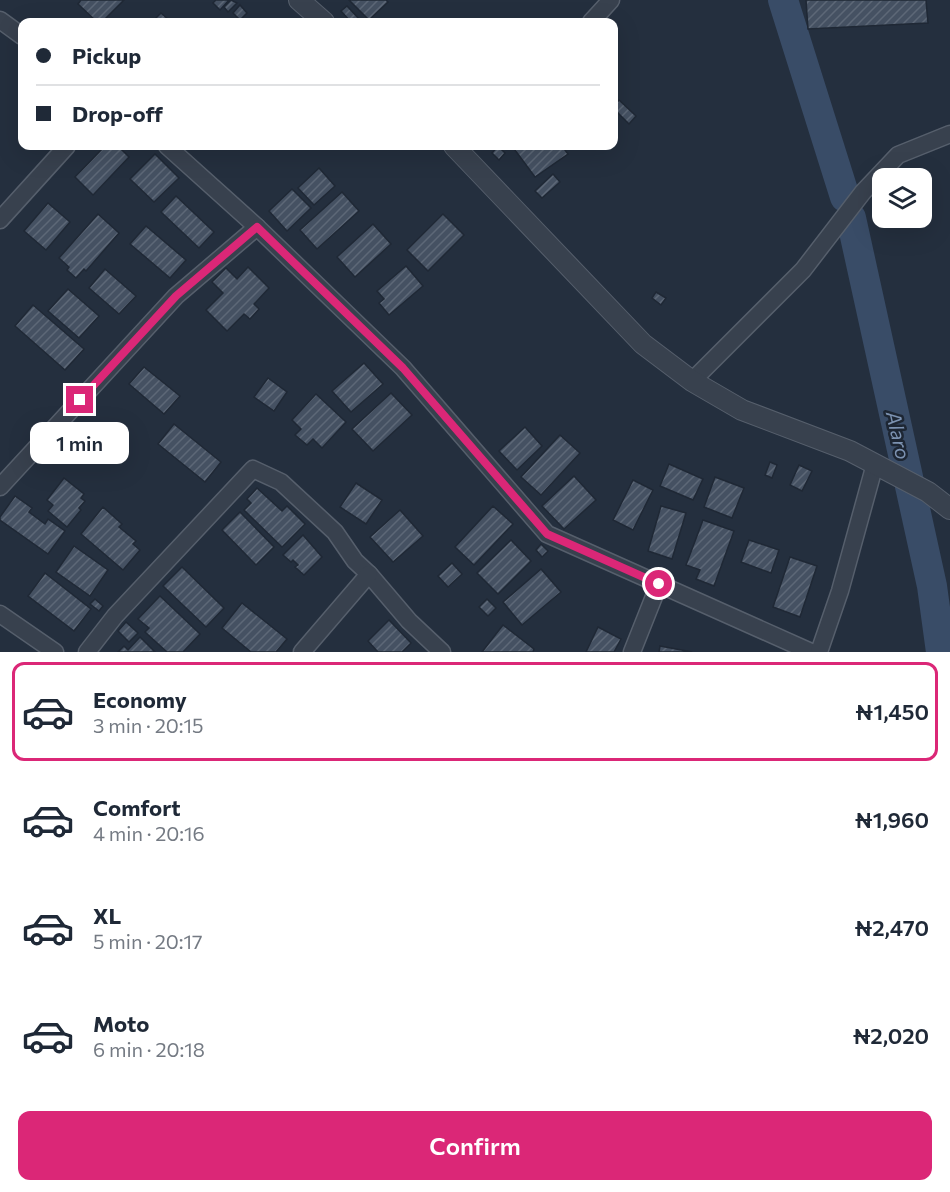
<!DOCTYPE html>
<meta charset="utf-8">
<style>
:root{--surface:#fff;--page:#f2f2f3;--text:#1f2937;--muted:#747a83;--line:#e0e1e3;--accent:#db2777}
body{margin:0;font-family:Commissioner,sans-serif;background:var(--page);color:var(--text);height:100vh;display:flex;flex-direction:column;font-size:22px;white-space:nowrap}
*{box-sizing:border-box;margin:0}
p{font-size:20px;color:var(--muted)}
.icon{flex:none;width:33px;height:33px;fill:none;stroke:currentColor;stroke-width:2;stroke-linecap:round;stroke-linejoin:round}
.map{position:relative;height:652px;overflow:hidden}
.panel{display:flex;flex-direction:column;background:var(--surface);flex:1}
.panel>*{flex:none}
.hud{position:absolute;left:18px;top:18px;width:600px;height:132px;border-radius:12px;box-shadow:0 6px 24px #0002;display:grid;align-content:center;height:132px;padding:0 18px;background:var(--surface)}
.fabs{position:absolute;left:872px;top:168px;display:grid;gap:12px}
.fabs a{display:grid;place-items:center;width:60px;height:60px;border-radius:12px;background:var(--surface);box-shadow:0 6px 24px #0002;font-size:30px}
.end{position:absolute;width:27px;height:27px;margin:-14px;border:8px solid #db2777;background:#fff;box-shadow:0 0 0 3px #fff}
.from{border-radius:50%}
.bubble{position:absolute;height:42px;border-radius:12px;background:var(--surface);box-shadow:0 6px 24px #0002;font-size:20px;font-weight:600;line-height:42px;text-align:center}
.hud b{display:flex;align-items:center;gap:21px;height:57px;font-size:22px}
.hud b+b{border-top:2px solid var(--line)}
.hud i{width:15px;height:15px;background:var(--text)}
ul{padding:10px 0 0;list-style:none}
li{display:flex;align-items:center;gap:18px;height:99px;margin:0 12px 9px;padding:0 6px;border:3px solid transparent;border-radius:12px}
li div{flex:1}
li b{display:block;font-size:22px}
li em{font-style:normal;font-weight:600}
li.active{border-color:var(--accent)}
li>.icon{width:54px;height:54px;stroke-width:1.5}
.primary-button{display:flex;gap:12px;margin-top:auto;padding:12px 18px}
.primary-button a{flex:1;height:69px;border-radius:12px;background:var(--accent);color:#fff;font-size:24px;font-weight:600;line-height:69px;text-align:center}
.map>svg:first-child{display:block}
.lines{fill:none;stroke-linecap:round;stroke-linejoin:round}
.river{stroke:#394c67;stroke-width:30}
.building{fill:url(#building-hatch);stroke:#1f2835;stroke-width:1.5}
.minor-casing{stroke:#565f6c;stroke-width:19}
.tertiary-casing{stroke:#565f6c;stroke-width:22}
.minor{stroke:#38414e;stroke-width:16}
.tertiary{stroke:#38414e;stroke-width:20}
.route{stroke:#db2777;stroke-width:8}
.labels{text-anchor:middle;dominant-baseline:central;stroke-width:5;stroke-linejoin:round;paint-order:stroke}
.water-label{font-size:20px;font-style:italic;fill:#7c92b1;stroke:#1d2633}
</style>
<div class="map">
<svg width="950" height="652" viewBox="0 0 950 652">
<defs>
<pattern id="building-hatch" width="6" height="6" patternUnits="userSpaceOnUse" patternTransform="scale(1.5)"><rect width="6" height="6" fill="#455162"/><path d="M-1 1l2-2M0 6l6-6M5 7l2-2" fill="none" stroke="#5d6877"/></pattern>
</defs>
<rect width="100%" height="100%" fill="#242f3e"/>
<g class="lines">
<g class="river">
<path d="M783 0 845 197"/>
<path d="M851 218 932 586 941 652"/>
</g>
</g>
<g class="building">
<path d="M81 0H124L102 22H97L78 4Z"/>
<path d="M216 0H229L220 10 213 3Z"/>
<path d="M231 0 237 3 228 12 224 7Z"/>
<path d="M349 0H386L388 2 369 20Z"/>
<path d="M806 0H926L928 23 808 29Z"/>
<path d="M240 5 247 13 240 20 233 13Z"/>
<path d="M347 6 359 19 355 22H351L341 11Z"/>
<path d="M161 13 170 21 169 22H155L153 21Z"/>
<path d="M619 100 636 116 629 124 614 109V106Z"/>
<path d="M105 146H126L122 150 129 157 93 195 75 177Z"/>
<path d="M498 146 505 153 499 160 492 153Z"/>
<path d="M512 146H562L568 154 535 177Z"/>
<path d="M155 154 179 178 154 202 130 179Z"/>
<path d="M319 168 335 186 314 205 298 188Z"/>
<path d="M553 174 560 182 542 198 535 191Z"/>
<path d="M292 189 311 208 287 231 269 211Z"/>
<path d="M342 192 359 211 317 249 300 230Z"/>
<path d="M176 196 214 232 199 248 161 212Z"/>
<path d="M48 203 70 222 46 250 24 231Z"/>
<path d="M98 214 119 233 86 271 84 269 76 278 67 270 69 267 59 258Z"/>
<path d="M443 214 464 235 428 271 407 250Z"/>
<path d="M373 224 391 244 355 277 337 257Z"/>
<path d="M146 226 186 260 170 278 130 244Z"/>
<path d="M406 266 423 286 389 315 379 303 384 299 377 291Z"/>
<path d="M248 267 269 288 254 304 259 309 250 319 244 314 227 331 206 310 223 293 212 282 226 268 237 279Z"/>
<path d="M105 269 136 296 119 314 89 288Z"/>
<path d="M68 289 99 316 79 338 48 311Z"/>
<path d="M656 292 666 298 661 305 652 298Z"/>
<path d="M33 305 84 349 65 370 15 326Z"/>
<path d="M364 363 383 384 351 412 332 391Z"/>
<path d="M144 367 180 396 164 414 129 384Z"/>
<path d="M268 378 287 392 274 411 254 397Z"/>
<path d="M391 393 412 415 373 451 352 429Z"/>
<path d="M316 394 346 422 322 448 313 439 307 445 295 435 301 429 292 420Z"/>
<path d="M174 424 221 462 205 482 158 444Z"/>
<path d="M525 427 542 446 517 470 499 451Z"/>
<path d="M560 435 580 453 541 495 521 477Z"/>
<path d="M770 462 777 465 772 478 765 475Z"/>
<path d="M669 464 703 479 693 500 660 486Z"/>
<path d="M799 465 812 471 802 491 790 485Z"/>
<path d="M574 476 596 500 564 529 542 506Z"/>
<path d="M715 477 744 488 732 518 704 507Z"/>
<path d="M64 478 84 494 81 498 85 501 79 508 81 510 67 527 48 511 53 505 47 500Z"/>
<path d="M633 480 653 490 633 530 613 520Z"/>
<path d="M356 483 382 500 366 524 340 507Z"/>
<path d="M257 488 282 511 287 506 305 524 282 547 244 510 251 503 247 499Z"/>
<path d="M15 496 32 508 29 512 45 524 48 519 65 531 48 554 0 520V517Z"/>
<path d="M493 506 513 524 474 565 455 547Z"/>
<path d="M661 506 686 513 672 559 648 551Z"/>
<path d="M103 507 122 524 119 527 136 541 133 544 140 550 123 570 81 534Z"/>
<path d="M400 510 423 536 393 562 370 537Z"/>
<path d="M240 512 274 547 256 565 222 530Z"/>
<path d="M703 520 734 531 714 586 696 579 700 570 686 565Z"/>
<path d="M303 535 322 557 304 575 295 567 298 565 293 560 291 562 283 555Z"/>
<path d="M511 540 531 561 498 594 477 573Z"/>
<path d="M749 540 779 550 771 573 741 562Z"/>
<path d="M541 544 548 551 542 557 536 550Z"/>
<path d="M74 546 108 570 90 596 56 572Z"/>
<path d="M790 557 817 566 800 617 773 607Z"/>
<path d="M452 563 462 574 448 587 438 576Z"/>
<path d="M182 567 224 608 206 627 163 586Z"/>
<path d="M541 569 561 592 522 625 503 602Z"/>
<path d="M45 573 91 609 74 631 28 596Z"/>
<path d="M160 596 200 634 183 652H167L145 632 149 628 138 619Z"/>
<path d="M95 599 103 606 99 611 90 604Z"/>
<path d="M487 599 496 608 488 616 479 607Z"/>
<path d="M242 603 287 639 276 652H251L222 628Z"/>
<path d="M389 620 411 643 402 652H378L368 641Z"/>
<path d="M126 622 138 633 129 642 118 631Z"/>
<path d="M503 625 534 649 533 652H482Z"/>
<path d="M598 627 621 639 614 652H586Z"/>
<path d="M140 637 155 652H118L124 646 128 650Z"/>
<path d="M660 646 692 652H659Z"/>
</g>
<g class="lines">
<defs>
<g id="minor">
<path d="M0 20 22 36"/>
<path d="M591 22 611 0"/>
<path d="M167 146 257 227 403 368 547 534 811 652"/>
<path d="M0 220 67 146"/>
<path d="M692 381 803 270 863 192 898 155 950 134"/>
<path d="M0 487 176 296 257 227"/>
<path d="M0 614 55 652"/>
<path d="M87 652 115 616 253 469 281 482 335 532 355 561 369 574 409 621 442 652"/>
<path d="M302 652 369 574"/>
<path d="M632 652 659 584"/>
<path d="M819 652 840 591 875 464"/>
</g>
<g id="tertiary">
<path d="M299 0 324 22"/>
<path d="M454 146 643 344 692 381 742 410 850 451 928 492 950 509"/>
</g>
</defs>
<use href="#minor" class="minor-casing"/>
<use href="#tertiary" class="tertiary-casing"/>
<use href="#minor" class="minor"/>
<use href="#tertiary" class="tertiary"/>
</g>
<g class="lines">
<path class="route" d="M80 400 176 296 257 227 403 368 547 534 659 584"/>
</g>
<g class="labels">
<g class="water-label">
<text transform="translate(899 435) rotate(77)">Alaro</text>
</g>
</g>
</svg>
<div class="fabs">
<a><svg class="icon" aria-label="layers" viewBox="0 0 24 24"><path d="M12 4l9 5-9 5-9-5zM3 14l9 5 9-5"/></svg></a>
</div>
<i class="end from" style="left:659px;top:584px"></i>
<i class="end" style="left:80px;top:400px"></i>
<div class="bubble" style="left:30px;top:422px;width:99px">1 min</div>
<div class="hud">
<b><i class="from"></i>Pickup</b>
<b><i></i>Drop-off</b>
</div>
</div>
<section class="panel">
<ul>
<li class="active"><svg class="icon" aria-label="car" viewBox="0 0 24 24"><path d="M5 17H2v-5l4-1 3-4h7l3 4 3 1v5h-3M9 17h6M6 11h13"/><circle cx="7" cy="17" r="2"/><circle cx="17" cy="17" r="2"/></svg><div><b>Economy</b><p>3 min · 20:15</p></div><em>₦1,450</em></li>
<li><svg class="icon" aria-label="car" viewBox="0 0 24 24"><path d="M5 17H2v-5l4-1 3-4h7l3 4 3 1v5h-3M9 17h6M6 11h13"/><circle cx="7" cy="17" r="2"/><circle cx="17" cy="17" r="2"/></svg><div><b>Comfort</b><p>4 min · 20:16</p></div><em>₦1,960</em></li>
<li><svg class="icon" aria-label="car" viewBox="0 0 24 24"><path d="M5 17H2v-5l4-1 3-4h7l3 4 3 1v5h-3M9 17h6M6 11h13"/><circle cx="7" cy="17" r="2"/><circle cx="17" cy="17" r="2"/></svg><div><b>XL</b><p>5 min · 20:17</p></div><em>₦2,470</em></li>
<li><svg class="icon" aria-label="car" viewBox="0 0 24 24"><path d="M5 17H2v-5l4-1 3-4h7l3 4 3 1v5h-3M9 17h6M6 11h13"/><circle cx="7" cy="17" r="2"/><circle cx="17" cy="17" r="2"/></svg><div><b>Moto</b><p>6 min · 20:18</p></div><em>₦2,020</em></li>
</ul>
<div class="primary-button"><a>Confirm</a></div>
</section>
